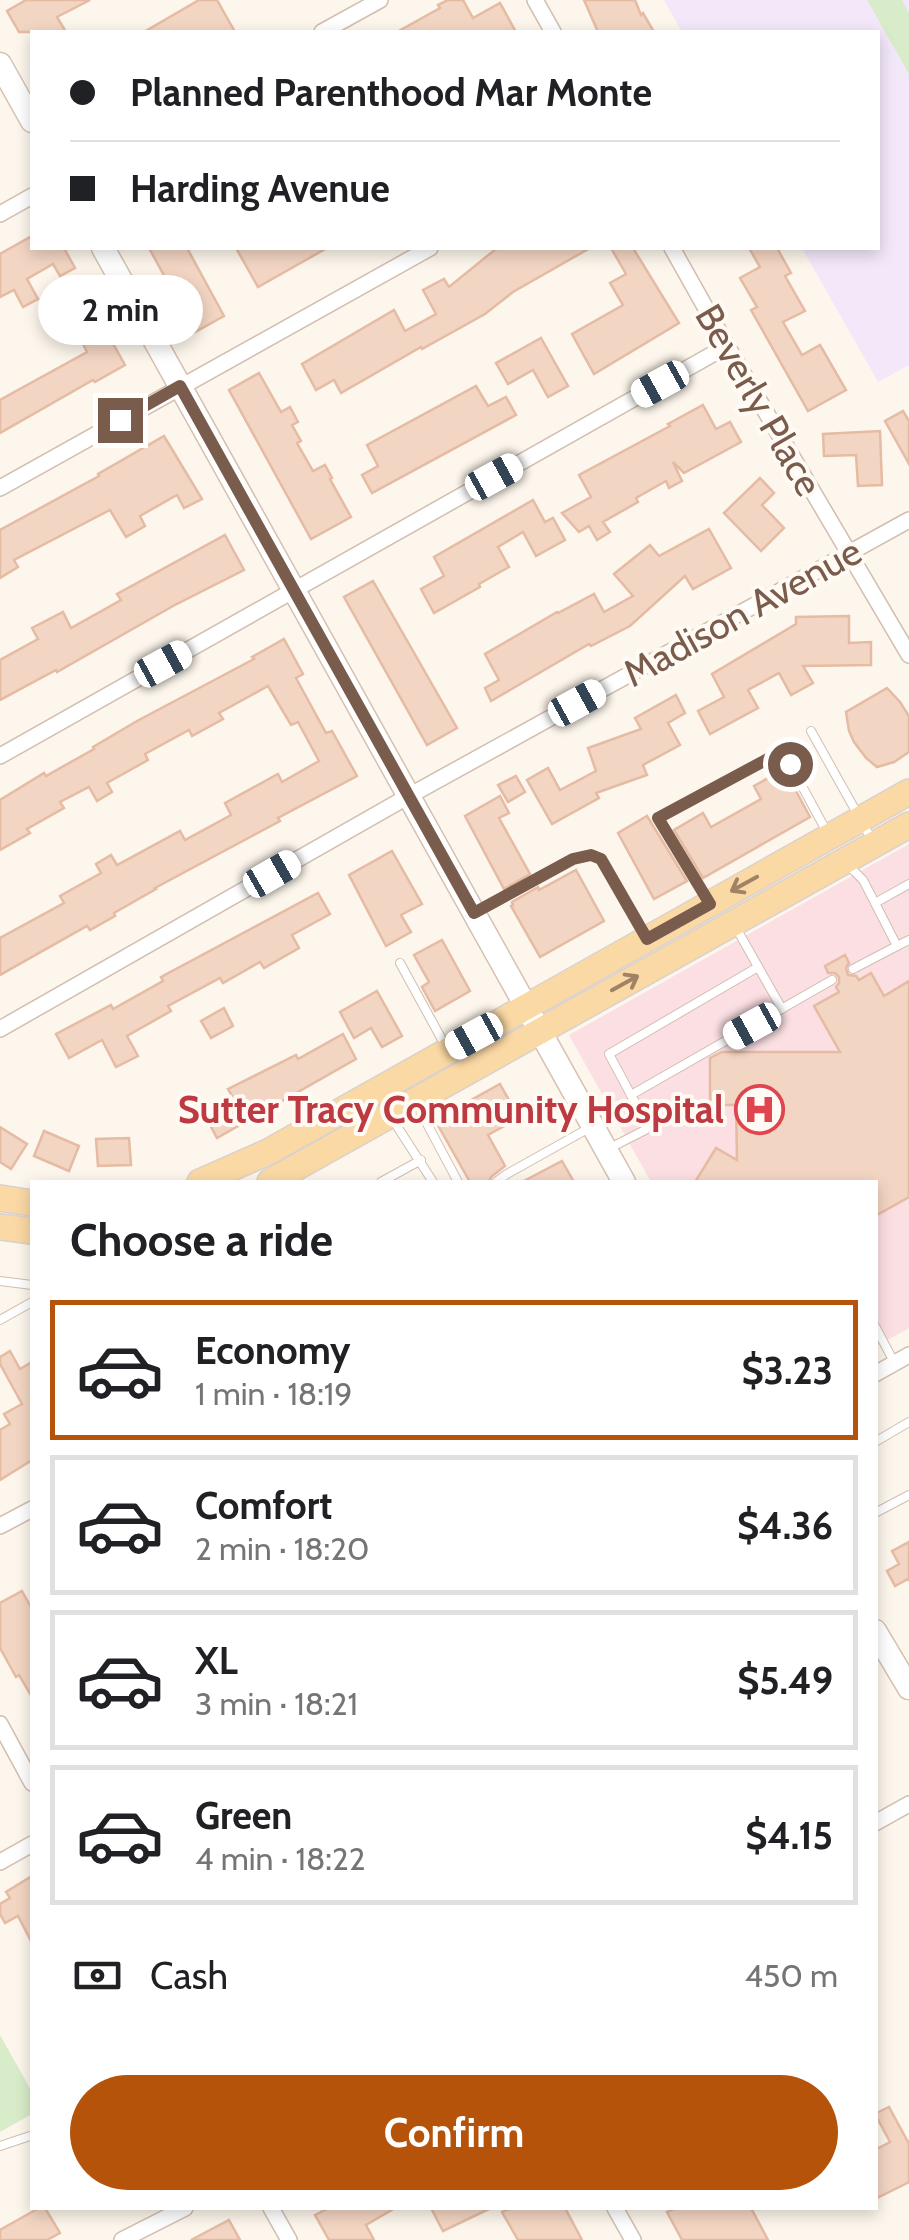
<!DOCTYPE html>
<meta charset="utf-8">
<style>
:root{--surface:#fff;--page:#f6f6f6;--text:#202124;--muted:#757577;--line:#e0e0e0;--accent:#b45309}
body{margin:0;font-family:Cabin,sans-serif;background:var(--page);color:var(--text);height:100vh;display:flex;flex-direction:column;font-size:38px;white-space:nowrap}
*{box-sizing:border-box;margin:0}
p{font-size:32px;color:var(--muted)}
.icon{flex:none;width:55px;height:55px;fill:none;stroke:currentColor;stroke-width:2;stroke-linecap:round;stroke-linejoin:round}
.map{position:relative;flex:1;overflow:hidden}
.side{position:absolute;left:30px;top:1180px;width:848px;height:1030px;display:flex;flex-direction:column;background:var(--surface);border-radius:0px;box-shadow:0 5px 15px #0003}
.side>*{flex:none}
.guide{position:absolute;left:30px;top:30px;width:850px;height:220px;border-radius:0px;box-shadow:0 5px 15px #0003;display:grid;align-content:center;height:220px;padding:0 40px;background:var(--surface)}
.end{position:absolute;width:45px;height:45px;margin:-22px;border:12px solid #7a5c4d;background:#fff;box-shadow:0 0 0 5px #fff}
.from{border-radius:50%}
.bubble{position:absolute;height:70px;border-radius:35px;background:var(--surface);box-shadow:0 5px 15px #0003;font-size:32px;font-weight:800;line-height:70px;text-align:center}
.car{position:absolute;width:30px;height:60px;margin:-30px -15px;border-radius:12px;box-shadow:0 0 8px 2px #0007;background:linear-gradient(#fff 24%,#345 0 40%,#fff 0 76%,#345 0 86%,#fff 0)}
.guide b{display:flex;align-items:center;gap:35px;height:95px;font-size:38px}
.guide b+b{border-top:2px solid var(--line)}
.guide i{width:25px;height:25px;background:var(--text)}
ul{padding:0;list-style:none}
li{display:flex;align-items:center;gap:30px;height:140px;margin:0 20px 15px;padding:0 20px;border:5px solid var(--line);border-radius:0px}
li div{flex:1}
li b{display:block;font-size:38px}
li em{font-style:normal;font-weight:800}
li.active{border-color:var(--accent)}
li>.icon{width:90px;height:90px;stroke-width:1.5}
h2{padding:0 40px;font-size:45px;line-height:120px}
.pay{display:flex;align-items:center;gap:25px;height:110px;padding:0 40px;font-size:38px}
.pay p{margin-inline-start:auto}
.primary-button{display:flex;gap:20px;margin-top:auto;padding:20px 40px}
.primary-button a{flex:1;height:115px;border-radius:60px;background:var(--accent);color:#fff;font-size:40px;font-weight:800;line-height:115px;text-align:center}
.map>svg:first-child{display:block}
.education{fill:#f3e8fa}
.medical{fill:#fbdfe3}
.green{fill:#d8ecc9}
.building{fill:#f3d5c3;stroke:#e6bba3;stroke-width:2.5}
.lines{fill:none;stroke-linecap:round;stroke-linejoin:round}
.lane-casing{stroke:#d1beb0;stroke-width:10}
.street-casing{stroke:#d1beb0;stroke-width:18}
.secondary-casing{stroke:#d6c0b0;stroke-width:25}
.primary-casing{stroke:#dad1cd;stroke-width:28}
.lane{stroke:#fff;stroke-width:8}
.street{stroke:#fff;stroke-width:15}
.secondary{stroke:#fff;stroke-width:22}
.primary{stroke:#fbd9a5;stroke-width:25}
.oneway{stroke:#a18267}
.route{stroke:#7a5c4d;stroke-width:12}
.labels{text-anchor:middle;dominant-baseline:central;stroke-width:8;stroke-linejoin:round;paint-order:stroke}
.street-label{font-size:38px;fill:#7a5c4d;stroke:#fffaf3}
.health-label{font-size:38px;font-weight:bold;fill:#be3a42;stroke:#fffaf3;text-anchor:end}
</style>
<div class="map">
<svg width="909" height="2240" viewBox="0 0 909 2240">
<rect width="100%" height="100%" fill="#fdf6ec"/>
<path class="education" d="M664 0H909V365L878 382 802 248H878V32H682Z"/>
<path class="medical" d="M909 844V1328L875 1347V1182H651L569 1035Z"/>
<g class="green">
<path d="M867 0H902L909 13V74Z"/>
<path d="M0 2035 32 2092V2114L0 2132Z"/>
</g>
<g class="building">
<path d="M26 0H90L57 17 66 32H19L7 11Z"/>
<path d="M199 0H217L235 32H144Z"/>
<path d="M448 0H463L473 18 500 3 516 32H397L440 8 438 5Z"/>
<path d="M584 0H635L641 15 643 13 654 32H598Z"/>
<path d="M32 236V248H64L75 268 60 276 53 264 27 279 38 299 23 307 14 290 0 297V254Z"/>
<path d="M149 248H187L224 316 195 332Z"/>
<path d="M236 248H327L258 287Z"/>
<path d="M497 248H590L513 292 485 314 422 349 421 347 341 393 334 380 316 390 302 364 394 310 405 331 436 314 423 290 444 279 449 287Z"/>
<path d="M611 248H633L679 323 594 374 572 334 623 305 610 283 626 274Z"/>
<path d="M749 248H777L791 273 785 276 805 311 783 322 802 355 820 345 846 390 808 411 751 310 757 307 740 278 760 267Z"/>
<path d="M106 331 125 365 95 382 93 380 0 433V400L87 352 83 344Z"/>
<path d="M541 338 568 386 548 397 533 370 508 384 496 363Z"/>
<path d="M259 373 281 412 290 407 298 422 292 425 301 441 297 443 313 471 325 465 332 478 330 479 351 517 311 539 229 390Z"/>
<path d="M476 386 488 406 506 397 516 415 372 493 362 475 378 466 367 445Z"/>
<path d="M703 405 716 429 730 422 741 442 684 473 673 462 682 481 669 488 666 481 636 498 638 502 603 522 610 532 597 540 589 526 579 532 562 513 591 497 579 475 670 426 668 424Z"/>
<path d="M903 411 909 421V464L885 421Z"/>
<path d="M880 431 882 485 858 486 856 455 824 456 823 434Z"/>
<path d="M164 436 202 499 184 508 177 495 140 516 145 526 126 537 110 510 14 560 18 567 0 578V530L99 476 98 474Z"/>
<path d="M760 478 774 493 762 505 784 528 761 551 724 513Z"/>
<path d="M533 500 545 522 553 518 565 540 536 556 523 532 498 547 509 567 479 584 480 587 434 613 421 589 444 576 434 557Z"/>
<path d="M709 529 731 568 693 589 685 576 630 626 591 646 589 644 491 701 485 688 499 680 485 654 557 612 558 613 594 594 604 612 633 596 614 574 650 545 659 556Z"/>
<path d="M225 535 244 570 173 606 57 672 56 670 0 700V660L38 639 32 628 63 612 71 628 121 600 117 594Z"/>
<path d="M373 581 457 728 427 745 344 597Z"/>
<path d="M849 616V643L871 642V665L803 666 813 683 791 695 779 673 748 690 758 708 710 734 698 711 724 697 712 674 796 624V617Z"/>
<path d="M284 639 303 674 296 678 326 733 332 731 357 776 278 818 280 821 155 888 156 889 114 913 115 916 90 930 87 926 0 975V938L64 903 60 896 101 873 96 864 111 855 117 865 180 831 185 840 231 815 225 803 278 774 282 782 319 761 298 722 291 725 268 686 219 713 223 719 192 736 189 730 145 754 148 760 107 783 112 792 97 801 89 787 60 802 64 808 27 829 30 833 0 850V800L44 773 46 776 94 749 93 747 137 721 254 659 252 657Z"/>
<path d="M887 688 900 702 909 716V752L894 762 877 767 866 758 854 742 849 731 846 712Z"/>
<path d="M676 695 685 713 668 723 680 745 643 765 647 775 596 793 599 798 552 824 527 780 548 768 560 790 596 771 588 748 641 729 635 718Z"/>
<path d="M784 769 810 817 703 878 674 830 703 813 711 827 761 799 754 786Z"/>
<path d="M516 776 525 792 508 802 498 785Z"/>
<path d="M500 796 509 813 499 818 530 874 504 889 465 816Z"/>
<path d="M647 816 687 881 654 899 618 833Z"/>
<path d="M392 851 422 904 401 915 411 932 386 946 349 875Z"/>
<path d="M576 870 604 921 540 957 511 906 513 905 512 902 538 887 539 890Z"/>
<path d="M318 893 330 914 292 935 299 948 264 968 260 962 223 983 220 978 168 1006 171 1011 127 1036 138 1056 116 1067 102 1040 69 1058 56 1034 111 1005 113 1009 163 981 161 977Z"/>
<path d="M442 940 470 991 435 1011 422 987 429 982 414 955Z"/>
<path d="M845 955 849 963 846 968 848 975 856 976 859 980 871 973 884 996 909 981V1197L875 1216V1182H695L716 1148 737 1160 736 1105H710V1058L722 1052H840L814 1006 839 992 836 987 839 983V977L835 973H828L825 966Z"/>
<path d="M377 991 402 1036 382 1047 371 1028 354 1038 340 1012Z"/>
<path d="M224 1008 233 1026 211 1038 201 1021Z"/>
<path d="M343 1034 356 1059 217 1138 203 1112 232 1096 228 1089 296 1055 298 1059Z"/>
<path d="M500 1084 519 1118 488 1135 505 1166 491 1177 489 1182H470L435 1120Z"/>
<path d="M0 1127 27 1144 11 1169 0 1162Z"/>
<path d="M44 1131 79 1146 69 1171 34 1156Z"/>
<path d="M129 1138 131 1165 98 1166 96 1139Z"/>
<path d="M562 1161 574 1182H522Z"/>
<path d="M10 1351 20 1369 32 1362V1460L0 1480V1430L10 1424 4 1414 22 1404 0 1364V1357Z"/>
<path d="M909 1542V1581L908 1579 895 1586 887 1571 899 1564 892 1551Z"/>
<path d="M22 1591 32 1609V1697L19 1675 16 1677 0 1648V1603Z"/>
<path d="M32 1876V1943L18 1916 5 1923 0 1914V1904L10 1898 6 1892Z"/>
<path d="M889 2107 909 2144V2182L875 2199V2150L890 2142 875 2114Z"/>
<path d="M39 2208H45L60 2233 47 2240H0V2230Z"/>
<path d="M329 2208H395L366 2225 374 2240H329L315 2215Z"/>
<path d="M431 2208H491L443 2231Z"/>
<path d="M511 2208H565L582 2240H518L502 2212Z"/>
<path d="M676 2208H751L768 2240H682L667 2212Z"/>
<path d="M229 2220 240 2240H191Z"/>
</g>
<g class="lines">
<defs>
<g id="lane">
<path d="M811 731 872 840"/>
<path d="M849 866 863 880 875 903"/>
<path d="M909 884 875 903 897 946 909 940"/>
<path d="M707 900 658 818 777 755 790 764 828 834"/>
<path d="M478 912 573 859 591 855 601 859 644 935"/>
<path d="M735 926 782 1009"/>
<path d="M400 963 446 1047"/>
<path d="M853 969 897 946"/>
<path d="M631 1095 609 1054 758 967"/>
<path d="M393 1120 433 1182"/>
<path d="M425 1120 458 1182"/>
<path d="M608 1149 649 1128 631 1095 832 980"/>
<path d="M381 1182 421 1160"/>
<path d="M496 1182 507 1174 591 1127"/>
<path d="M0 1281 32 1285"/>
<path d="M0 1320 32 1302"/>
<path d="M875 1326 894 1362"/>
<path d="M875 1442 909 1422"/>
<path d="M875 1513 909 1495"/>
<path d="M0 2146 30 2136"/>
</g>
<g id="street">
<path d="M535 0 553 32"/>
<path d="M322 32 380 0"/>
<path d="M0 214 32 196"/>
<path d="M672 248 727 346 909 655"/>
<path d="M0 488 430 248"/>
<path d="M0 756 727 346"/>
<path d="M0 1029 407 797 909 520"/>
<path d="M875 1374 909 1355"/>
<path d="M0 1526 32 1509"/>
<path d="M0 1724 32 1783"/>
<path d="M875 1823 909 1804"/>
<path d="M0 1862 32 1844"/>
<path d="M271 2208 289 2240"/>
<path d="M615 2208 633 2240"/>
<path d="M122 2240 185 2208"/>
</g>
<g id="secondary">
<path d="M0 64 32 121"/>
<path d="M103 248 624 1182"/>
<path d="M875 1631 909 1688"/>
</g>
<g id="primary">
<path d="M200 1182 268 1152 909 792"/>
<path d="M270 1182 909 825"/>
<path d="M0 1198 32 1203"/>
<path d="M0 1227 32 1231"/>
</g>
</defs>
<use href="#lane" class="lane-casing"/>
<use href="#street" class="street-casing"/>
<use href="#secondary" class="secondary-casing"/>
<use href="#primary" class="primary-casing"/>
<use href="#lane" class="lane"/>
<use href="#street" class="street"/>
<use href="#secondary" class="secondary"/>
<use href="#primary" class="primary"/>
</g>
<defs><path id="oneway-shaft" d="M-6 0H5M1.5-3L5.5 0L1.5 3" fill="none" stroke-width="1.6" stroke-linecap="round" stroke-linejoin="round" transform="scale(2.5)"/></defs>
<g class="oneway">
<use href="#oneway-shaft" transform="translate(744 884) rotate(151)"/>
<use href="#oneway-shaft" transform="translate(625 983) rotate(-29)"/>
</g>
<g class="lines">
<path class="route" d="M120 420 180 386 474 913 573 859 591 855 601 859 647 939 710 904 658 818 777 754 790 764"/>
</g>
<defs>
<symbol id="hospital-ring" viewBox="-11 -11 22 22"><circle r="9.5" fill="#fffaf3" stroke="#e0444e" stroke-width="1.5"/><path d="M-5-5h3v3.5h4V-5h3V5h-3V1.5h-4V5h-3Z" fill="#e0444e"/></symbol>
</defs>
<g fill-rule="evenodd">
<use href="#hospital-ring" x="732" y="1082" width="55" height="55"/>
</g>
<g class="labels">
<g class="street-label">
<text transform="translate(759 400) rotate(60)">Beverly Place</text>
<text transform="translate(742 612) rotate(-29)">Madison Avenue</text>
</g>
<g class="health-label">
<text x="724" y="1109">Sutter Tracy Community Hospital</text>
</g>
</g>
</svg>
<i class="end from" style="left:790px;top:764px"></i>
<i class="end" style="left:120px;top:420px"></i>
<div class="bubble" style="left:38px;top:275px;width:165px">2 min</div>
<i class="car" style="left:660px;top:384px;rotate:241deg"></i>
<i class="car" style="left:494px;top:477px;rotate:61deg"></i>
<i class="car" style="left:163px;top:664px;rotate:61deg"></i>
<i class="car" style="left:577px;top:703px;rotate:61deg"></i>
<i class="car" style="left:272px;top:874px;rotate:60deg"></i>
<i class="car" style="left:752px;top:1026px;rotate:241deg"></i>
<i class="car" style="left:474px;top:1036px;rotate:241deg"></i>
<div class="guide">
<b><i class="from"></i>Planned Parenthood Mar Monte</b>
<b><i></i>Harding Avenue</b>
</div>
<section class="side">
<h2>Choose a ride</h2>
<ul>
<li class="active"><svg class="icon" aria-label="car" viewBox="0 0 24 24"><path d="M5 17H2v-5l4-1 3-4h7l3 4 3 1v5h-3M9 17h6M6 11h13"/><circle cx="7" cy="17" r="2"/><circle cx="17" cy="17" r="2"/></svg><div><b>Economy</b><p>1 min · 18:19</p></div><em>$3.23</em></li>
<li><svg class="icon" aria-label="car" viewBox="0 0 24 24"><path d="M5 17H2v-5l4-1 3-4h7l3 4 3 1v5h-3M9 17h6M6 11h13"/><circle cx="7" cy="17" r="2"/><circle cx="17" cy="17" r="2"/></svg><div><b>Comfort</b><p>2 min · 18:20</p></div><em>$4.36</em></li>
<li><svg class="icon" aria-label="car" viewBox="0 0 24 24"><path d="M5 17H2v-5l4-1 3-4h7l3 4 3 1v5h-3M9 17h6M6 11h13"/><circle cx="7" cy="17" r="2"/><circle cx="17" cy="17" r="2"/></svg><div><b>XL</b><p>3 min · 18:21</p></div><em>$5.49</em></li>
<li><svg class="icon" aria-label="car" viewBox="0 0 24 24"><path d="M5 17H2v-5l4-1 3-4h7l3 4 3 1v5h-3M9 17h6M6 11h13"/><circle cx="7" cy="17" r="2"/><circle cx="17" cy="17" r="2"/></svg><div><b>Green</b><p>4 min · 18:22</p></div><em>$4.15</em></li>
</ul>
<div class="pay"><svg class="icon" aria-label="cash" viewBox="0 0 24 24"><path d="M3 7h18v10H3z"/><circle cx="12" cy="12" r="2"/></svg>Cash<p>450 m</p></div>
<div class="primary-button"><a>Confirm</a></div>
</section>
</div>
